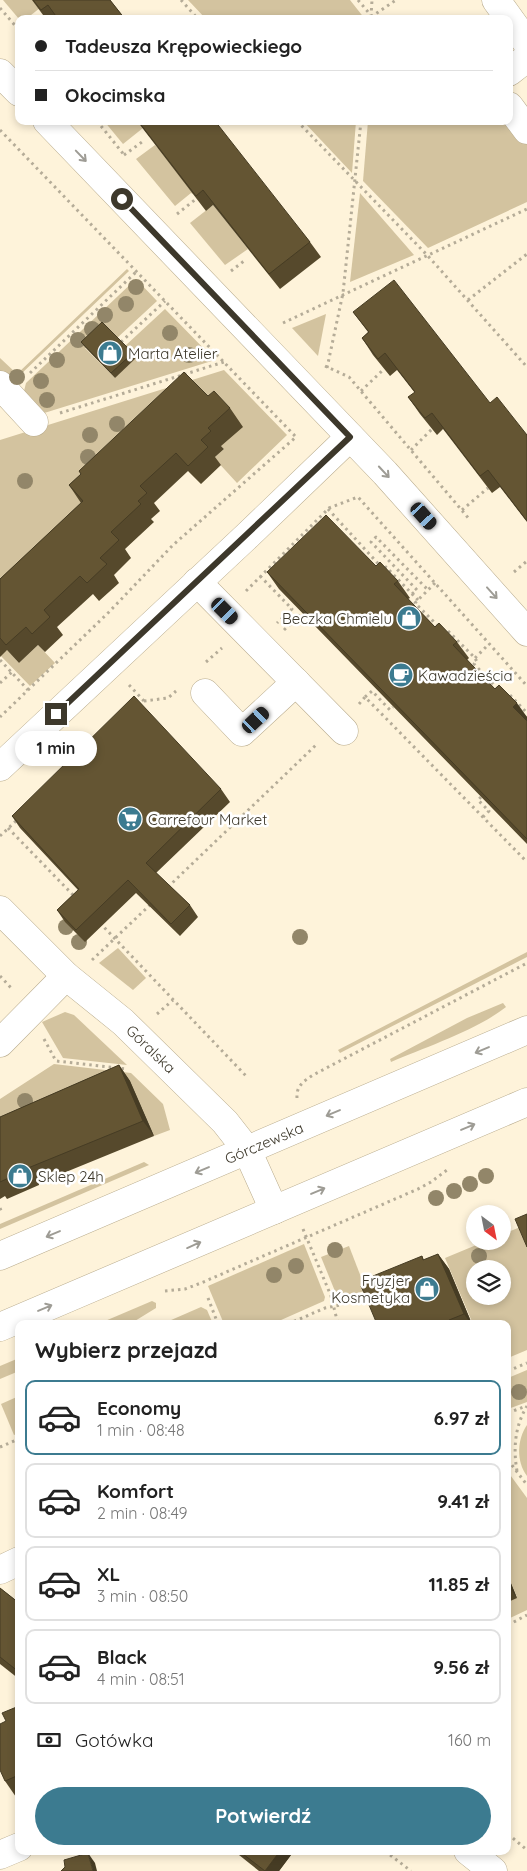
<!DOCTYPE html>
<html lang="pl">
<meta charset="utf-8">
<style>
:root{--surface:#fff;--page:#f2f2f2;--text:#222;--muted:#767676;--line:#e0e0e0;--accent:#3c7b90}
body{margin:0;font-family:Quicksand,sans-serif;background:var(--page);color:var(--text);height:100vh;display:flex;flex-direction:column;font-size:19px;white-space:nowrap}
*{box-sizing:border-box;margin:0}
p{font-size:16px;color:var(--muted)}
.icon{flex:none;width:28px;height:28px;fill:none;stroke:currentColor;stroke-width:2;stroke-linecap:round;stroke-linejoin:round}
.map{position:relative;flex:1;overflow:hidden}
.side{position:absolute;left:15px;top:1320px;width:496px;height:535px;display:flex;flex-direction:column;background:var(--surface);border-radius:10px;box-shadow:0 2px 8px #0003}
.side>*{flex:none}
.top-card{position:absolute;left:15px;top:15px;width:498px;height:110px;border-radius:10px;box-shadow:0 2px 8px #0003;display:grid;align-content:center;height:110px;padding:0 20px;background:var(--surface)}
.needle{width:32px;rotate:148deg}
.tools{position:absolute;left:466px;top:1205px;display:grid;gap:10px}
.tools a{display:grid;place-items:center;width:45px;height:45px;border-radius:50%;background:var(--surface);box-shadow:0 2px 8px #0003;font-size:25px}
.end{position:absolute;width:22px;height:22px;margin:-11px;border:6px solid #3d382b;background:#fff;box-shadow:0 0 0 2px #fff}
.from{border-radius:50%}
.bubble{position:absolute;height:35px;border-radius:18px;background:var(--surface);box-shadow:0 2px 8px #0003;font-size:16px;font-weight:800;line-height:35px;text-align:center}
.car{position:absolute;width:15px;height:30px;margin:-15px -8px;border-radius:6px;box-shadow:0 0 4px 1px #0007;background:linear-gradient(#222 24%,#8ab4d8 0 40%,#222 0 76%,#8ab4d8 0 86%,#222 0)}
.top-card b{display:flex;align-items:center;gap:18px;height:48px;font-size:19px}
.top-card b+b{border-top:1px solid var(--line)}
.top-card i{width:12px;height:12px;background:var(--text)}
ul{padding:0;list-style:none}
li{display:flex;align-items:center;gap:15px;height:75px;margin:0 10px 8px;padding:0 10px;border:2px solid var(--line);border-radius:10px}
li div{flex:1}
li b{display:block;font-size:19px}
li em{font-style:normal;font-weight:800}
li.active{border-color:var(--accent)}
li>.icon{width:45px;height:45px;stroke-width:1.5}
h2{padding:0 20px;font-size:22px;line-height:60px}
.pay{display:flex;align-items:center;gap:12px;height:55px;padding:0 20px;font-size:19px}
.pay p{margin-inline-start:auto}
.button{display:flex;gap:10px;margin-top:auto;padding:10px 20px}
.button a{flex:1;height:58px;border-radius:30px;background:var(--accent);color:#fff;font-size:20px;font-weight:800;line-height:58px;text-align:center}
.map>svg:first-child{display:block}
.green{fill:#d3c39f;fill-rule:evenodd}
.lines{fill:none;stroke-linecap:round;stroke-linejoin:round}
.minor-casing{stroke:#b8ab8d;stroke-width:29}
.major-casing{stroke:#b8ab8d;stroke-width:29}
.path{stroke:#b5ac98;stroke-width:3;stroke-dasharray:2.5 4;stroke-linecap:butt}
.minor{stroke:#fff;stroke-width:28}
.major{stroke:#fff;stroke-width:28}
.tree{fill:#928669}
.wall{fill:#56492c}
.shaded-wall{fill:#463c24}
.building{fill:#645533;stroke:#463c24}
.oneway{stroke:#9e9c95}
.route{stroke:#3d382b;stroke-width:6}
.labels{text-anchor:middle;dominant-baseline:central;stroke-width:5;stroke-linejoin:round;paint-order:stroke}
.poi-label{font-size:15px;fill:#3d382b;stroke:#fff;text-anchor:start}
.street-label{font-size:15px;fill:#3d382b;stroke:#fff}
</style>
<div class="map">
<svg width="527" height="1871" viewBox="0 0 527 1871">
<rect width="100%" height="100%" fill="#fef3da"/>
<g class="green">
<path d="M3 0H42L45 4 26 19H19Z"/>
<path d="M188 0H350L365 19H206Z"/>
<path d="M104 121H137L143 128 123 144Z"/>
<path d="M303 121H356L352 173Z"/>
<path d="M368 121H509L527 143V202L428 248 363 181Z"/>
<path d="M155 145 201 189 193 194 191 193 175 206 136 159Z"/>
<path d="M360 193 414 255 350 282Z"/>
<path d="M213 205 248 249 225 265 190 223Z"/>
<path d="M127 269 129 271 20 375 15 387 0 372V358L17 374Z"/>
<path d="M136 279 157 301 117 338 85 348 115 378 125 346 165 309 215 360 41 414 23 395 26 383Z"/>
<path d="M326 314 318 356 292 328Z"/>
<path d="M224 370 287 435 237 483 214 458 224 449 221 446 0 608V440Z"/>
<path d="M0 642 19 663 38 645 55 663 30 686 0 655Z"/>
<path d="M118 948 146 978 133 990 99 963Z"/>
<path d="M527 952V957L340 1053 338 1050Z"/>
<path d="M503 1003 506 1007C477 1030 426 1047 391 1062L390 1059 467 1018Z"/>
<path d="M65 1012 74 1015 127 1065 63 1058 42 1022Z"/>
<path d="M54 1064 131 1073 163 1104 170 1130 154 1136 130 1081 0 1136V1099Z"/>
<path d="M144 1162 149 1165 0 1229V1224Z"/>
<path d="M523 1226 527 1239V1350L508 1358V1324H473L445 1258 486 1241H502L503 1234ZM475 1269H502V1296H475Z"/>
<path d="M304 1244 325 1297 324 1301 272 1324H224L208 1286Z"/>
<path d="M349 1246 366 1290 339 1301 321 1257Z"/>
<path d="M152 1301 156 1303V1308L130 1324H98Z"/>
<path d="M201 1307 207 1310 213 1324H162Z"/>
<path d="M19 1358V1371L0 1379V1366Z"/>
<path d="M527 1370V1402L508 1409V1378Z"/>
<path d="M19 1396V1433L14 1435 1 1404Z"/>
<path d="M527 1425V1476C516 1462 517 1439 527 1425Z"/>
<path d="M508 1472 527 1498V1610L508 1619V1601L517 1597 508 1576Z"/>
</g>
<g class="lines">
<defs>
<g id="minor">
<path d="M496 0 527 43"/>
<path d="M509 72 527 58"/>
<path d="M0 73 19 92"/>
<path d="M509 106 527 130"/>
<path d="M47 121 385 473 527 632"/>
<path d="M0 385 34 422"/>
<path d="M197 582 344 731"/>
<path d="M205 693 242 732 296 682"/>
<path d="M0 767 248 535 350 437"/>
<path d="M0 910 66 976 123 1022 225 1122 247 1150 274 1210"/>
<path d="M0 1043 66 976"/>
<path d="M0 1570 19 1561"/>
<path d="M468 1851 493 1871"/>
<path d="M0 1855 19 1847"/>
</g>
<g id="major">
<path d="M0 1256 527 1030"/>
<path d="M0 1327 527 1102"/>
</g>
</defs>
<use href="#minor" class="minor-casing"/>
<use href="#major" class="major-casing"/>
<g class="path">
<path d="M181 0 198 19"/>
<path d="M358 0 374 19"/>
<path d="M0 8 19 30"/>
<path d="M371 17 396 0"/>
<path d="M371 17 372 0"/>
<path d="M39 19 43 16"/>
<path d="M97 121 125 156"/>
<path d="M297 121 428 256 527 367"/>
<path d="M0 130 296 437 173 545 109 612 0 717"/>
<path d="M124 155 142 142"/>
<path d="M177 214 196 199"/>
<path d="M231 271 244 261"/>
<path d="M468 300 527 254"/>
<path d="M283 323 527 209"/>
<path d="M121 342 165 301"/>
<path d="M325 366 349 377 470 520"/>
<path d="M327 368 343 293 361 121"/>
<path d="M30 373 136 272"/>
<path d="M361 391 384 369"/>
<path d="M60 413 224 362"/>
<path d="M411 450 432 429"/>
<path d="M328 509 384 570 386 567 418 600"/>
<path d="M462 510 488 488"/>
<path d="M514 572 527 561"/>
<path d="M260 576 292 609 277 623"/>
<path d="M435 583 415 603 439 627"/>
<path d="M246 591 329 508 358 497 527 686"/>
<path d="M412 594 417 590 371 542 376 537 428 590"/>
<path d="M284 630 302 613"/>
<path d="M443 631 446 629 475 658 477 662 474 664 499 690"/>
<path d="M475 658 489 644"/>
<path d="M0 660 28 690"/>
<path d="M206 662 222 648"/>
<path d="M0 683 12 672"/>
<path d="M129 685 144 701 139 705"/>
<path d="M505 695 508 693 527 713"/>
<path d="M365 697 372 691 390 710 393 707"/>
<path d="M144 701 168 698 176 691"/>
<path d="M359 704 365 697 527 862"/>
<path d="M481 797 478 800 489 811 483 817"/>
<path d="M8 828 75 897"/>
<path d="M0 836 18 819"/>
<path d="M168 887 317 744"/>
<path d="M100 923 248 1078"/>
<path d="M92 960 151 904"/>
<path d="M0 976 13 990"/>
<path d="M157 1014 173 1000"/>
<path d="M44 1039 56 1061 127 1069"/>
<path d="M297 1098C296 1086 304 1081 313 1075L527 963"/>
<path d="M0 1208 2 1213"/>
<path d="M303 1229 331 1296 338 1324"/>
<path d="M165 1291 185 1289 201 1283 418 1189 431 1182 447 1170"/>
<path d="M208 1298 218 1324"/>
<path d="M288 1324 325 1308 340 1305 364 1295"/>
<path d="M508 1371 527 1363"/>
<path d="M508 1413 526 1406"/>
<path d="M0 1447 19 1439"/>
<path d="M508 1460 527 1485"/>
<path d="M517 1471C513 1448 515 1426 527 1406"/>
<path d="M508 1625 527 1615"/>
<path d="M508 1834 527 1850"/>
<path d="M385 1851 411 1871"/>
</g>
<use href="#minor" class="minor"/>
<use href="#major" class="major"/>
</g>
<g class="tree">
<circle cx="136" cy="287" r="8"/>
<circle cx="126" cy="304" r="8"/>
<circle cx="105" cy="315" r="8"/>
<circle cx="92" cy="329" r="8"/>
<circle cx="170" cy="333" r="8"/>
<circle cx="78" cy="340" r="8"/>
<circle cx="189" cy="355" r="8"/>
<circle cx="57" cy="360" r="8"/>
<circle cx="17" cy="377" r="8"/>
<circle cx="41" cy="381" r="8"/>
<circle cx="47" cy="400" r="8"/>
<circle cx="117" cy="424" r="8"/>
<circle cx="90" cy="435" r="8"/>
<circle cx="88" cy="457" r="8"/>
<circle cx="25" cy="481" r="8"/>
<circle cx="66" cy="927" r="8"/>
<circle cx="300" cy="937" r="8"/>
<circle cx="79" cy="942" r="8"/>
<circle cx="25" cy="1101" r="8"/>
<circle cx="486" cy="1176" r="8"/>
<circle cx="470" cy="1184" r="8"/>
<circle cx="454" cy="1191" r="8"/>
<circle cx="436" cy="1198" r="8"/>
<circle cx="335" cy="1250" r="8"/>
<circle cx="479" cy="1256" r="8"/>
<circle cx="296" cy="1266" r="8"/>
<circle cx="274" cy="1275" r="8"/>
<circle cx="519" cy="1392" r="8"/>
</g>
<g class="wall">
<path d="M32 0H110L125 19H46Z"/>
<path d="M137 121H205L310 242 321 257 280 289 213 205 206 211Z"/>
<path d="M353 312 490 403 527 435V522L500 487 492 493 443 429 437 435 420 414 408 397 415 393 397 370 390 376 373 355 362 338 368 332Z"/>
<path d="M81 342 133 353 136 358 115 378 85 347Z"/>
<path d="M208 396 230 408 243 427 221 446 224 449 215 457 221 465 201 484 188 471 154 503 160 511 151 519 154 522 125 549 131 558 114 575 119 583 99 601 93 594 57 627 63 635 45 652 38 645 19 663 7 650 0 657V579L81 503 69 485 81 474 79 471Z"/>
<path d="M376 566 398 581 410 598 408 599 435 627 457 642 469 658 467 660 495 689 527 717V844L279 589 267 572Z"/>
<path d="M221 789 230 802 156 873 190 905 198 917 180 936 136 893 85 942 65 922 57 910 78 890 20 828 12 816Z"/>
<path d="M119 1065 130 1081 154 1136 39 1183V1185L7 1199 5 1196 0 1199V1117Z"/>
<path d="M438 1254 449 1269 472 1324H377L375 1280 422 1256 424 1260Z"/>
<path d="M508 1576 517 1598 508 1602Z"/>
<path d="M0 1588 19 1603V1679L0 1664Z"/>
<path d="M19 1706V1795L16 1797 5 1781 6 1721Z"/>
<path d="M234 1851H294L279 1871H259Z"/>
</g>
<g class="shaded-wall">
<path d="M517 703 527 717V722L513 707Z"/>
<path d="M119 1065 130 1081 154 1136 143 1121Z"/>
<path d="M438 1254 449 1269 472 1324H471L464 1314Z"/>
<path d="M508 1576 517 1598 508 1585Z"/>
<path d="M280 1851H294L279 1871H265Z"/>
<path d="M88 1853 95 1863 97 1871H93Z"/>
</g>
<g class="building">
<path d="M33 0H110L125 19H58L48 5 41 10Z"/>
<path d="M138 121H205L206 123 208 121H215L310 242 269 274 203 190 196 196Z"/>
<path d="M394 280 490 403 497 397 527 435V521L488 470 480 476 432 413 425 418 408 397 415 392 385 353 378 359 362 338 369 332 353 312Z"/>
<path d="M102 322 133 353 111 373 81 342Z"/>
<path d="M184 372 208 396 214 391 230 408 208 428 211 431 201 440 208 447 188 466 176 453 140 486 147 493 138 501 141 504 111 532 119 540 100 558 107 564 87 583 80 576 44 610 50 617 32 634 26 627 6 645 0 638V579L83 501 69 485 81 474 79 471Z"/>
<path d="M326 515 376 566 380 562 398 581 394 584 435 627 439 623 457 642 453 645 495 689 499 685 517 703 513 707 527 721V839L267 572Z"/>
<path d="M134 696 221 789 146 863 190 905 171 924 128 880 76 930 57 910 79 889 12 816Z"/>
<path d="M119 1065 143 1121 28 1168V1169L0 1182V1117Z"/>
<path d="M527 1214V1247L515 1219Z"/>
<path d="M438 1254 464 1314 449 1320 450 1322 446 1324H377L361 1286 375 1280 373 1276 422 1256 423 1260Z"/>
<path d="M0 1588 19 1603V1672L0 1657Z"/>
<path d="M19 1706V1775L5 1781 0 1770V1724L6 1721 2 1713Z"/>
<path d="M239 1851H280L265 1871Z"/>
<path d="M88 1853 93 1871H61L65 1867 64 1860Z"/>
</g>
<defs><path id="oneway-shaft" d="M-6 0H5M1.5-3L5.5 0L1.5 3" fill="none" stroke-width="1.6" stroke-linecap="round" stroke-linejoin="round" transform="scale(1.25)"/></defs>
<g class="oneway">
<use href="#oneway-shaft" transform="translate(81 156) rotate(46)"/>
<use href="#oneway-shaft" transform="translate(384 472) rotate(47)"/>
<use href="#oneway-shaft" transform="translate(492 593) rotate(48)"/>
<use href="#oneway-shaft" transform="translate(482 1050) rotate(157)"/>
<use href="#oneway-shaft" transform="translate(333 1113) rotate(157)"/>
<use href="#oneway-shaft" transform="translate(468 1127) rotate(-23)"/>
<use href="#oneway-shaft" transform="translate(202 1170) rotate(157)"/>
<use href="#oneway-shaft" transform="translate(318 1191) rotate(-23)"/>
<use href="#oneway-shaft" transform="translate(53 1234) rotate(157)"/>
<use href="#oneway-shaft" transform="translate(194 1245) rotate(-24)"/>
<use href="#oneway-shaft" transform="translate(45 1308) rotate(-23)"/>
</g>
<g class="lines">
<path class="route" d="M56 714 350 437 122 199"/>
</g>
<defs>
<symbol id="shop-disc" viewBox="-11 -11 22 22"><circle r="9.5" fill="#3c7b90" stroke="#fff"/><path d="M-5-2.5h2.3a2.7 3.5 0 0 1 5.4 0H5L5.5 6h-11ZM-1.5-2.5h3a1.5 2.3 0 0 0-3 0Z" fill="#fff"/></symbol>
<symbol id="cafe-disc" viewBox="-11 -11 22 22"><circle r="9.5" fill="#3c7b90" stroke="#fff"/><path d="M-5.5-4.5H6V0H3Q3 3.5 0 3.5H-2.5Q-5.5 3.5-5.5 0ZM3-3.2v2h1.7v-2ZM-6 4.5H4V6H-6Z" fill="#fff"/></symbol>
<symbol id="supermarket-disc" viewBox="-11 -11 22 22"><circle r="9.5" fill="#3c7b90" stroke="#fff"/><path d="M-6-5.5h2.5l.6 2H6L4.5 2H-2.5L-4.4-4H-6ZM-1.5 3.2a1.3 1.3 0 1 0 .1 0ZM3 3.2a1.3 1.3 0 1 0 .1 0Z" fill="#fff"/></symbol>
</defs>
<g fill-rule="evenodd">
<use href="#shop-disc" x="96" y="339" width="28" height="28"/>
<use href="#shop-disc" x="395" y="604" width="28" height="28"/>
<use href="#cafe-disc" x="387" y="661" width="28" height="28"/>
<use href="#supermarket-disc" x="116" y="805" width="28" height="28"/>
<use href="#shop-disc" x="6" y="1162" width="28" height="28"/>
<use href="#shop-disc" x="413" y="1275" width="28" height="28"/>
</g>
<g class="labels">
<g class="poi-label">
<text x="128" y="353">Marta Atelier</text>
<text x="392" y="618" text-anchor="end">Beczka Chmielu</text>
<text x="418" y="675">Kawadzieścia</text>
<text x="148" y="819">Carrefour Market</text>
<text x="38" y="1176">Sklep 24h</text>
<text x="410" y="1280" text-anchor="end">Fryzjer<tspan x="410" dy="17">Kosmetyka</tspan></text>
</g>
<g class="street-label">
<text transform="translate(151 1049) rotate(44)">Góralska</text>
<text transform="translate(264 1143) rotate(-23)">Górczewska</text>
</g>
</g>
</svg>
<div class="tools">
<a><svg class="needle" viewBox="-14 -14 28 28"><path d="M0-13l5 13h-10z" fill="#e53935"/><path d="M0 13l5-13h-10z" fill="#767676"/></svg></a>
<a><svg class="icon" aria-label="layers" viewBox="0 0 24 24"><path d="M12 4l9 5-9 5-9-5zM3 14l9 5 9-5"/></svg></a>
</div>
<i class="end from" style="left:122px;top:199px"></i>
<i class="end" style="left:56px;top:714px"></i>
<div class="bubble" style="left:15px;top:731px;width:82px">1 min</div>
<i class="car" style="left:424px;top:516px;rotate:138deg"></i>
<i class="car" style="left:225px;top:611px;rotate:135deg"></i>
<i class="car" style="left:256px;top:720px;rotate:47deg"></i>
<div class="top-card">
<b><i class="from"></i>Tadeusza Krępowieckiego</b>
<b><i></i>Okocimska</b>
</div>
<section class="side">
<h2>Wybierz przejazd</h2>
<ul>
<li class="active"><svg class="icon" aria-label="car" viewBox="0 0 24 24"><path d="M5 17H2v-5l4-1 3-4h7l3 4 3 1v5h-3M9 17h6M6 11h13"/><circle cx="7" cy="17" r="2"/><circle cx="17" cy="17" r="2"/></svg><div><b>Economy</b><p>1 min · 08:48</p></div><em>6.97 zł</em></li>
<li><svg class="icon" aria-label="car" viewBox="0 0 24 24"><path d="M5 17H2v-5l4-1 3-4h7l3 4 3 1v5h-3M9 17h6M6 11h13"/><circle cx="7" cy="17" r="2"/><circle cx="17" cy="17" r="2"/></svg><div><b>Komfort</b><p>2 min · 08:49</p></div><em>9.41 zł</em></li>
<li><svg class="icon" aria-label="car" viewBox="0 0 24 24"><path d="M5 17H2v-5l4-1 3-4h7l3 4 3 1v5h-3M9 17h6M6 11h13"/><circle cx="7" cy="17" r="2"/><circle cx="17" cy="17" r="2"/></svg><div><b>XL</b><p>3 min · 08:50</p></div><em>11.85 zł</em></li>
<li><svg class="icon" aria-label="car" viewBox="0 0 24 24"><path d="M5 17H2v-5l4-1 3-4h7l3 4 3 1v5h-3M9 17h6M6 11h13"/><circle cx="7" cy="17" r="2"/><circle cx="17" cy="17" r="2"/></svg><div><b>Black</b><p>4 min · 08:51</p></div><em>9.56 zł</em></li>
</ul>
<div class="pay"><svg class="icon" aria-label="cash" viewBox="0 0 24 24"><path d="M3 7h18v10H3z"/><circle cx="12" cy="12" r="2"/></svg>Gotówka<p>160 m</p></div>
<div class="button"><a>Potwierdź</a></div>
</section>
</div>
